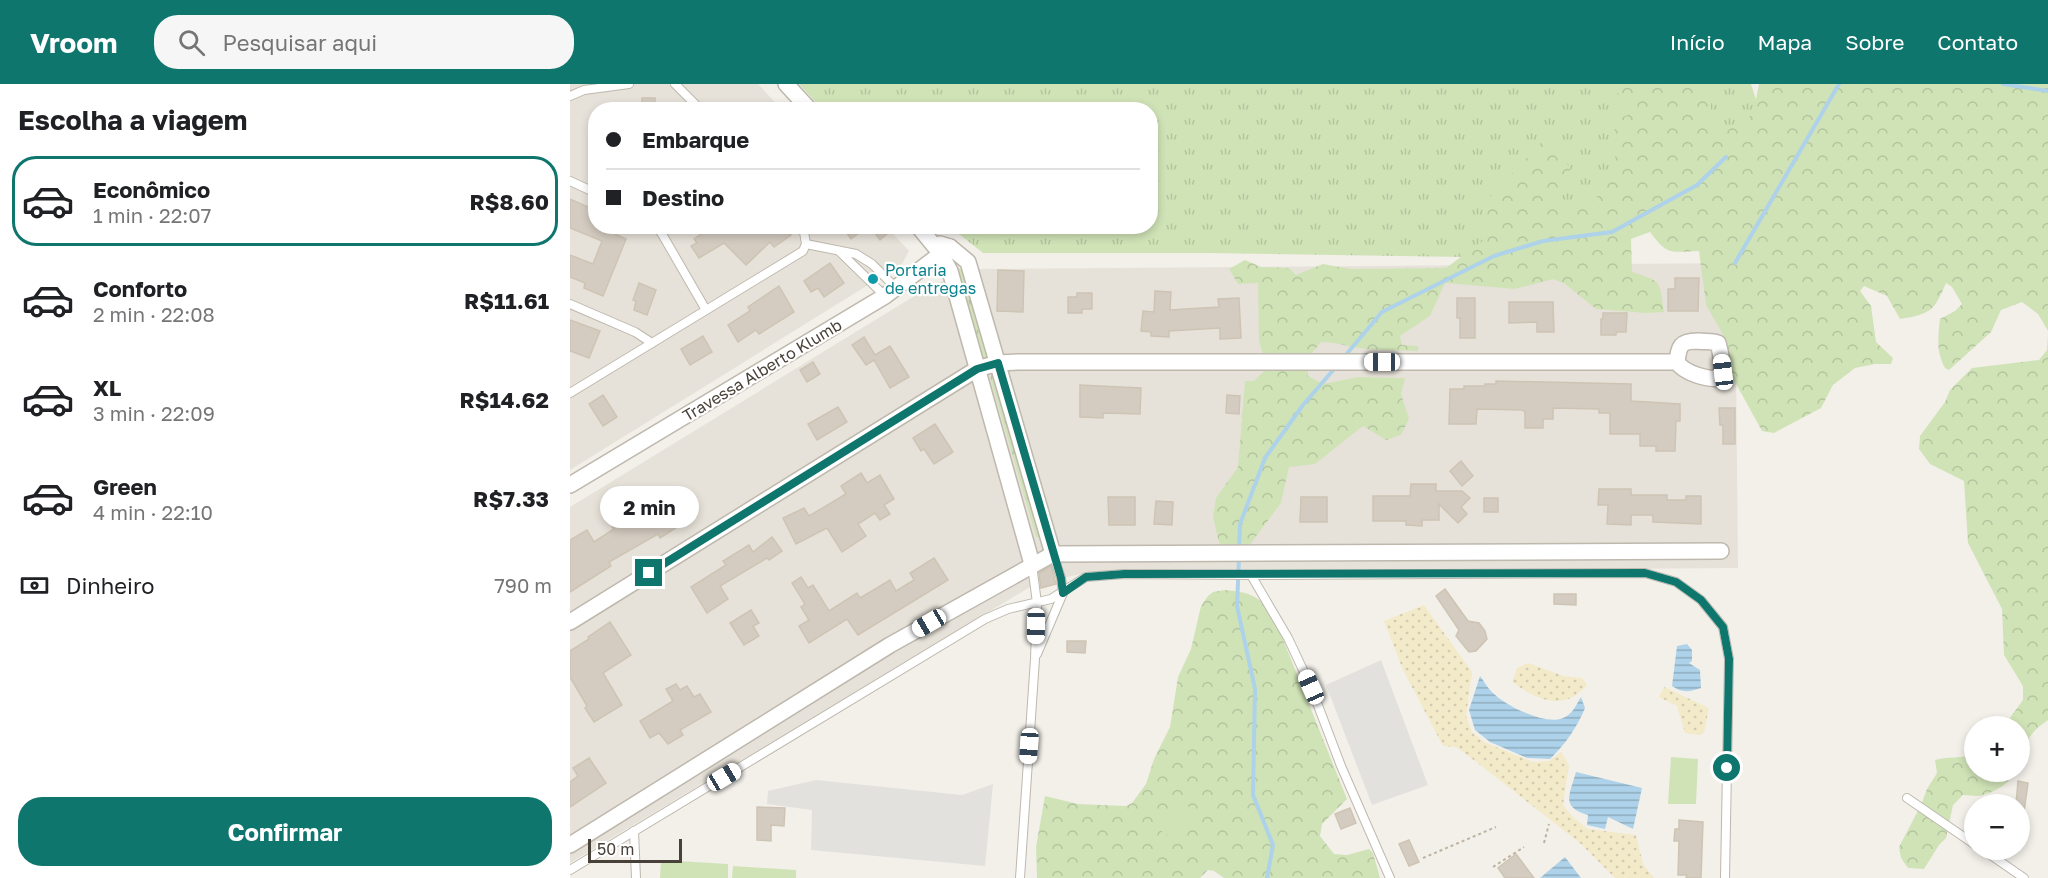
<!DOCTYPE html>
<html lang="pt">
<meta charset="utf-8">
<style>
:root{--surface:#fff;--page:#f6f6f6;--text:#202124;--muted:#757577;--line:#e0e0e0;--accent:#0f766e}
body{margin:0;font-family:"Golos Text",sans-serif;background:var(--page);color:var(--text);height:100vh;display:flex;flex-direction:column;font-size:22px;white-space:nowrap}
*{box-sizing:border-box;margin:0}
p{font-size:20px;color:var(--muted)}
.icon{flex:none;width:33px;height:33px;fill:none;stroke:currentColor;stroke-width:2;stroke-linecap:round;stroke-linejoin:round}
.map{position:relative;flex:1;overflow:hidden}
.details{display:flex;flex-direction:column;background:var(--surface);width:570px}
.details>*{flex:none}
.hud{position:absolute;left:18px;top:18px;width:570px;height:132px;border-radius:24px;box-shadow:0 3px 9px #0003;display:grid;align-content:center;height:132px;padding:0 18px;background:var(--surface)}
.buttons{position:absolute;left:1394px;top:632px;display:grid;gap:12px}
.buttons a{display:grid;place-items:center;width:66px;height:66px;border-radius:50%;background:var(--surface);box-shadow:0 3px 9px #0003;font-size:30px}
.scale{position:absolute;left:18px;bottom:15px;width:94px;box-sizing:border-box;padding-left:6px;border:3px solid #474139;border-top:0;font-size:16px;line-height:21px;white-space:nowrap;color:#474139;-webkit-text-stroke:4px #fff;paint-order:stroke}
.end{position:absolute;width:27px;height:27px;margin:-14px;border:8px solid #0f766e;background:#fff;box-shadow:0 0 0 3px #fff}
.from{border-radius:50%}
.bubble{position:absolute;height:42px;border-radius:21px;background:var(--surface);box-shadow:0 3px 9px #0003;font-size:20px;font-weight:700;line-height:42px;text-align:center}
.car{position:absolute;width:18px;height:36px;margin:-18px -9px;border-radius:8px;box-shadow:0 0 4px 2px #0007;background:linear-gradient(#fff 24%,#345 0 40%,#fff 0 76%,#345 0 86%,#fff 0)}
.hud b{display:flex;align-items:center;gap:21px;height:57px;font-size:22px}
.hud b+b{border-top:2px solid var(--line)}
.hud i{width:15px;height:15px;background:var(--text)}
ul{padding:0;list-style:none}
li{display:flex;align-items:center;gap:18px;height:90px;margin:0 12px 9px;padding:0 6px;border:3px solid transparent;border-radius:24px}
li div{flex:1}
li b{display:block;font-size:22px}
li em{font-style:normal;font-weight:700}
li.active{border-color:var(--accent)}
li>.icon{width:54px;height:54px;stroke-width:1.5}
h2{padding:0 18px;font-size:27px;line-height:72px}
.pay{display:flex;align-items:center;gap:15px;height:66px;padding:0 18px;font-size:22px}
.pay p{margin-inline-start:auto}
.primary-button{display:flex;gap:12px;margin-top:auto;padding:12px 18px}
.primary-button a{flex:1;height:69px;border-radius:24px;background:var(--accent);color:#fff;font-size:24px;font-weight:700;line-height:69px;text-align:center}
header{display:flex;align-items:center;gap:36px;box-sizing:border-box;height:84px;padding:0 30px;background:var(--accent);color:#fff}
header strong{font-size:28px}
nav{display:flex;gap:33px;margin-inline-start:auto;font-size:21px}
.search{width:420px;height:54px;background:var(--page);display:flex;align-items:center;gap:15px;box-sizing:border-box;padding:0 21px;border-radius:24px;color:var(--muted);font-size:22px}
main{display:flex;flex:1;min-height:0}
.map>svg:first-child{display:block}
.residential{fill:#e7e2d9}
.grass{fill:url(#grass-tufts)}
.forest{fill:url(#forest-crowns)}
.sand{fill:url(#sand-dots)}
.pitch{fill:#d0e3b7}
.parking{fill:#e2e1de}
.water{fill:url(#water-rules)}
.lines{fill:none;stroke-linecap:round;stroke-linejoin:round}
.stream{stroke:#add2e9;stroke-width:4}
.building{fill:#d4ccc1;stroke:#cec4b4;stroke-width:1.5}
.lane-casing{stroke:#beb8ad;stroke-width:10}
.street-casing{stroke:#beb8ad;stroke-width:18}
.path{stroke:#beb3a0;stroke-width:2;stroke-dasharray:3 3;stroke-linecap:butt}
.lane{stroke:#fff;stroke-width:8}
.street{stroke:#fff;stroke-width:15}
.route{stroke:#0f766e;stroke-width:8}
.culture-dot{fill:#0f9aa8;stroke:#fff;stroke-width:2}
.labels{text-anchor:middle;dominant-baseline:central;stroke-width:4.5;stroke-linejoin:round;paint-order:stroke}
.culture-label{font-size:16px;fill:#0d838f;stroke:#fff;text-anchor:start}
.street-label{font-size:16px;fill:#474139;stroke:#fff}
</style>
<header>
<strong>Vroom</strong>
<div class="search"><svg class="icon" aria-label="search" viewBox="0 0 24 24"><circle cx="10" cy="10" r="6"/><path d="M15 15l6 6"/></svg>Pesquisar aqui</div>
<nav><a>Início</a><a>Mapa</a><a>Sobre</a><a>Contato</a></nav>
</header>
<main>
<section class="details">
<h2>Escolha a viagem</h2>
<ul>
<li class="active"><svg class="icon" aria-label="car" viewBox="0 0 24 24"><path d="M5 17H2v-5l4-1 3-4h7l3 4 3 1v5h-3M9 17h6M6 11h13"/><circle cx="7" cy="17" r="2"/><circle cx="17" cy="17" r="2"/></svg><div><b>Econômico</b><p>1 min · 22:07</p></div><em>R$8.60</em></li>
<li><svg class="icon" aria-label="car" viewBox="0 0 24 24"><path d="M5 17H2v-5l4-1 3-4h7l3 4 3 1v5h-3M9 17h6M6 11h13"/><circle cx="7" cy="17" r="2"/><circle cx="17" cy="17" r="2"/></svg><div><b>Conforto</b><p>2 min · 22:08</p></div><em>R$11.61</em></li>
<li><svg class="icon" aria-label="car" viewBox="0 0 24 24"><path d="M5 17H2v-5l4-1 3-4h7l3 4 3 1v5h-3M9 17h6M6 11h13"/><circle cx="7" cy="17" r="2"/><circle cx="17" cy="17" r="2"/></svg><div><b>XL</b><p>3 min · 22:09</p></div><em>R$14.62</em></li>
<li><svg class="icon" aria-label="car" viewBox="0 0 24 24"><path d="M5 17H2v-5l4-1 3-4h7l3 4 3 1v5h-3M9 17h6M6 11h13"/><circle cx="7" cy="17" r="2"/><circle cx="17" cy="17" r="2"/></svg><div><b>Green</b><p>4 min · 22:10</p></div><em>R$7.33</em></li>
</ul>
<div class="pay"><svg class="icon" aria-label="cash" viewBox="0 0 24 24"><path d="M3 7h18v10H3z"/><circle cx="12" cy="12" r="2"/></svg>Dinheiro<p>790 m</p></div>
<div class="primary-button"><a>Confirmar</a></div>
</section>
<div class="map">
<svg width="1478" height="794" viewBox="0 0 1478 794">
<defs>
<pattern id="grass-tufts" width="24" height="20" patternUnits="userSpaceOnUse" patternTransform="scale(1.5)"><rect width="24" height="20" fill="#d0e3b7"/><path d="M3 7l-1-3M5 7V3M7 7l1-3M15 17l-1-3M17 17v-4M19 17l1-3" fill="none" stroke="#b4c49e"/></pattern>
<pattern id="forest-crowns" width="20" height="18" patternUnits="userSpaceOnUse" patternTransform="scale(1.5)"><rect width="20" height="18" fill="#d0e3b7"/><path d="M2 6a3 3 0 1 1 6 0M12 15a3 3 0 1 1 6 0" fill="none" stroke="#b4c49e"/></pattern>
<pattern id="sand-dots" width="8" height="8" patternUnits="userSpaceOnUse" patternTransform="scale(1.5)"><rect width="8" height="8" fill="#f3eaca"/><path d="M2 2h.1M6 6h.1" fill="none" stroke="#d2caae" stroke-width="1.8" stroke-linecap="round"/></pattern>
<pattern id="water-rules" width="6" height="5" patternUnits="userSpaceOnUse" patternTransform="scale(1.5)"><rect width="6" height="5" fill="#add2e9"/><path d="M0 2.5h6" fill="none" stroke="#8facbe"/></pattern>
</defs>
<rect width="100%" height="100%" fill="#f3f0ea"/>
<g class="residential">
<path d="M0 0H188L211 25 26 26V142L317 143 339 167 332 180 0 386Z"/>
<path d="M1165 179 1168 484 516 489 465 500 0 779V423L364 200 408 185Z"/>
</g>
<g class="grass">
<path d="M229 0H1181L1205 75 964 174 634 169H413L380 143 580 142V26L252 25Z"/>
<path d="M389 184 394 186 420 271 417 276 413 275 387 187Z"/>
<path d="M422 290 426 296 471 454 466 453 420 294Z"/>
</g>
<g class="forest">
<path d="M1041 0H1135L1141 18V43C1155 46 1172 38 1183 30L1189 0H1478V247L1468 230 1452 218 1431 226 1421 248 1379 286 1375 284C1366 268 1368 253 1370 235L1385 227 1392 220 1382 203 1376 199C1364 227 1361 230 1330 235L1317 212 1294 202 1290 207 1301 222 1306 258 1323 274 1321 280H1305L1285 284 1263 301 1251 324 1204 349 1192 347 1160 289 1155 254 1136 221 1129 167C1100 168 1098 172 1080 148L1061 155 1062 188C1093 198 1089 196 1094 228L1076 229 1026 225 995 200 983 195 945 205 875 199 860 232 830 252 832 261 848 262V267C829 266 809 267 789 264 776 262 764 258 751 258L737 275 738 292 753 300 788 293 835 294 831 310 839 335 831 351 816 356 793 342 745 380 719 383 711 419 673 470 649 459 643 433 646 414 668 383 675 297H684L697 284 689 257 688 199 668 200 659 185 675 176 691 183 719 184 726 191 753 180 780 185 876 184 914 156 919 114 983 46 1000 86 997 103 984 124 999 118 1018 120 1026 115 1046 71 1044 36 1061 30V21L1041 3Z"/>
<path d="M1478 250V636C1464 645 1456 656 1449 671V642H1434L1453 616V602L1434 571 1432 525 1398 459 1394 397 1360 380 1349 365 1350 352 1375 318 1380 306 1402 284 1469 276 1477 266Z"/>
<path d="M655 506C678 508 687 511 702 528L777 715 752 740 750 752 764 770 777 771 799 765 803 769 810 794H654L644 787 638 786 630 794H467L466 763 475 712 508 720 556 722 562 719 576 700 584 675 600 643 608 593 621 565 631 522 638 512 643 508Z"/>
<path d="M1404 670V687H1445C1441 699 1425 708 1413 711 1408 713 1399 711 1393 711L1383 721 1376 754 1369 761 1354 785 1338 784 1331 774 1329 763 1351 721 1357 705 1367 689 1365 676C1379 672 1391 675 1404 670Z"/>
</g>
<g class="sand">
<path d="M854 521 902 588 896 632 902 648 914 658 963 678 979 677 991 668 999 681 993 721 1004 734 1018 745 1066 751 1073 780 1084 794H1045L1011 760 909 680 886 663 873 662 833 586 814 537Z"/>
<path d="M958 579 994 592 1012 594 1017 601C994 629 966 615 942 598L947 584Z"/>
<path d="M1094 603 1139 624 1134 649 1128 651 1115 649 1107 622 1089 613Z"/>
</g>
<g class="pitch">
<path d="M1101 673 1128 675 1126 720H1098Z"/>
<path d="M607 715 628 729 607 758 587 744Z"/>
<path d="M91 776 158 780V794H90Z"/>
<path d="M163 782 226 786V794H162Z"/>
</g>
<g class="parking">
<path d="M811 576 858 701 802 721 756 601Z"/>
<path d="M246 696 392 711 423 700 415 782 241 766 242 726 197 720 198 707Z"/>
</g>
<g class="water">
<path d="M1117 560 1122 566V577L1119 579 1130 586 1131 604C1119 608 1112 609 1102 602L1107 562Z"/>
<path d="M910 592C914 597 917 603 921 607 933 621 976 642 993 634 1003 630 1006 621 1011 613L1015 624C1008 642 994 662 980 675L957 674 920 658 905 646 899 626Z"/>
<path d="M1006 688 1072 704 1063 745 1038 733 1035 745 1017 741 1018 731C990 723 1000 710 1006 688Z"/>
<path d="M995 773 1011 794H970Z"/>
</g>
<g class="lines">
<g class="stream">
<path d="M1433 0 1478 7"/>
<path d="M1165 179 1269 0"/>
<path d="M774 273 812 228 924 172 973 157 1042 148 1127 101 1156 73"/>
<path d="M669 467 670 440 695 374 733 321 765 284"/>
<path d="M669 474 667 522 685 605 683 711 703 761 697 794"/>
</g>
</g>
<g class="building">
<rect x="72" y="14" width="13" height="12"/>
<path d="M22 114 26 115V142H48L45 150 56 155 33 212 14 204 15 199 0 193V171L23 180 32 157 0 144V115L18 123Z"/>
<path d="M135 142H214L221 151 204 163 200 158 176 181 154 159 129 174 121 162 127 159 124 155 131 150 129 146Z"/>
<path d="M272 142H298L281 155Z"/>
<path d="M300 142H313L318 149 310 156Z"/>
<path d="M260 179 274 199 254 213 248 204 241 208 234 197Z"/>
<path d="M428 186 454 187 453 228 427 227Z"/>
<path d="M1105 194H1129L1128 227H1098V205H1105Z"/>
<path d="M69 199 86 206 77 231 64 226 66 217 63 216Z"/>
<path d="M209 202 224 228 189 250 186 246 168 258 158 241 180 227 178 223Z"/>
<path d="M585 207 601 208 600 226 649 223 648 215 669 214 671 254 650 255V244L599 247V253L581 252V248L571 247 573 227 584 228Z"/>
<path d="M507 209H522V225H512V229H498V213H507Z"/>
<path d="M887 214H905V254H890V234H887Z"/>
<path d="M939 218H983L984 248H967V238L939 239Z"/>
<path d="M1033 229H1057L1056 248H1048L1046 249V251H1031V235H1033Z"/>
<path d="M0 236 30 247 19 274 0 267Z"/>
<path d="M133 252 142 268 120 281 111 265Z"/>
<path d="M294 253 305 271 320 262 339 293 320 304 304 276 296 281 282 261Z"/>
<path d="M243 278 250 290 237 298 230 286Z"/>
<path d="M926 297 1061 300V317L1110 320V337H1106L1105 367H1086V362H1070V350H1040V329H1029V325L983 324V335H973V344H955V328L952 326 907 325 906 340H879L880 305H894V302H915V300H926Z"/>
<path d="M510 301 571 304 570 330 533 329V334L510 333Z"/>
<path d="M33 311 47 333 33 342 19 320Z"/>
<path d="M657 311 670 312 669 330 656 329Z"/>
<path d="M268 323 277 338 247 356 238 340Z"/>
<path d="M1149 324H1165V360H1153V341H1150Z"/>
<path d="M365 340 383 368 364 380 354 365 351 367 343 354Z"/>
<path d="M891 377 903 392 892 402 880 387Z"/>
<path d="M291 389 297 399 310 391 324 415 314 421 320 430 310 436 305 429 288 440 296 452 272 468 257 444 226 460 213 434 234 424 239 432 276 410 271 402Z"/>
<path d="M841 400H866V407H892L900 414 891 423 897 430 888 439 869 420V436H852V442L836 441V437H803V412H840Z"/>
<path d="M1029 405H1061V411H1097V416H1116V412H1131V440L1083 438V431H1061V441L1037 440 1038 421H1028Z"/>
<path d="M81 408 96 434 108 426 115 438 90 454 88 450 39 478 41 482 0 508V456L17 446 24 458 44 445 42 443 53 437 48 428Z"/>
<path d="M538 413H565V441H539Z"/>
<path d="M731 413H757V438H730Z"/>
<rect x="914" y="414" width="14" height="14"/>
<path d="M586 417 603 418 602 441 584 440Z"/>
<path d="M202 453 212 467 199 476 197 474 150 502 158 515 137 529 121 503 156 481 153 477 179 461 183 468Z"/>
<path d="M364 474 378 496 288 551 277 535 239 559 229 542 239 536 231 523 235 520 222 499 231 493 238 504 243 501 259 527 287 509 290 514 320 496 326 507 344 496 340 489Z"/>
<path d="M481 482 486 500 471 504 469 489Z"/>
<path d="M875 505 898 537 909 539 915 547 917 555 906 567 899 568 886 552 889 546 866 512Z"/>
<path d="M984 510H1006V521L984 520Z"/>
<path d="M181 526 189 539 183 542 189 552 174 561 160 539Z"/>
<path d="M40 538 61 571 33 589 52 621 24 638 15 624 17 622 0 593V567L19 555 18 553Z"/>
<path d="M497 557H516L515 569 497 568Z"/>
<path d="M106 600 110 606 117 602 124 613 130 610 141 628 110 646 113 651 98 660 89 649 80 654 70 637 103 617 96 605Z"/>
<path d="M19 674 36 699 0 723V698L8 692 3 684Z"/>
<path d="M1448 697 1458 699 1453 735H1449V720H1446Z"/>
<path d="M187 723 215 724 214 742 201 741V757L187 756Z"/>
<path d="M780 724 786 739 771 745 765 730Z"/>
<path d="M1109 736 1133 738 1131 794H1116L1117 791H1108L1109 757H1104L1105 745H1109Z"/>
<path d="M839 756 849 778 839 782 829 760Z"/>
<path d="M946 770 964 794H935L928 784Z"/>
</g>
<g class="lines">
<defs>
<g id="lane">
<path d="M105 0 131 26"/>
<path d="M0 12 14 6 59 0"/>
<path d="M0 97 26 109"/>
<path d="M86 142 92 150 136 226"/>
<path d="M236 160 286 170 302 180 326 204"/>
<path d="M269 167 315 212"/>
<path d="M0 220 65 248 82 259"/>
<path d="M0 309 233 167 236 160 233 142"/>
<path d="M681 491 1075 489 1106 498 1131 516 1153 543 1159 575 1155 794"/>
<path d="M467 570 493 509 491 494 483 470"/>
<path d="M1337 714 1404 760"/>
<path d="M64 747 66 794"/>
<path d="M1412 765 1454 794"/>
<path d="M0 786 415 535 438 525 481 515 516 493 554 490 681 491 718 554 741 603 771 682 820 794"/>
<path d="M450 794 465 575 467 519 462 481"/>
</g>
<g id="street">
<path d="M216 0 240 26"/>
<path d="M348 142 371 170 380 187 462 480"/>
<path d="M370 160 380 163 398 178 483 470"/>
<path d="M0 401 315 212 380 163"/>
<path d="M0 538 407 285 428 279 448 278H1107C1114 289 1137 296 1150 294 1154 283 1151 270 1148 259 1142 257 1135 258 1128 257 1110 257 1109 262 1107 278"/>
<path d="M0 761 320 561 483 470 1151 467"/>
</g>
</defs>
<use href="#lane" class="lane-casing"/>
<use href="#street" class="street-casing"/>
<g class="path">
<path d="M974 759 979 740"/>
<path d="M853 774 926 743"/>
<path d="M923 783 954 763"/>
</g>
<use href="#lane" class="lane"/>
<use href="#street" class="street"/>
</g>
<g class="lines">
<path class="route" d="M79 489 407 285 428 279 491 494 493 509 516 493 554 490 1075 489 1106 498 1131 516 1153 543 1159 575 1157 684"/>
</g>
<circle class="culture-dot" cx="303" cy="195" r="6"/>
<g class="labels">
<g class="culture-label">
<text x="315" y="186">Portaria<tspan x="315" dy="18">de entregas</tspan></text>
</g>
<g class="street-label">
<text transform="translate(192 286) rotate(-31)">Travessa Alberto Klumb</text>
</g>
</g>
</svg>
<div class="buttons">
<a>+</a>
<a>−</a>
</div>
<div class="scale">50 m</div>
<i class="end from" style="left:1157px;top:684px"></i>
<i class="end" style="left:79px;top:489px"></i>
<div class="bubble" style="left:30px;top:402px;width:99px">2 min</div>
<i class="car" style="left:812px;top:278px;rotate:270deg"></i>
<i class="car" style="left:1153px;top:288px;rotate:353deg"></i>
<i class="car" style="left:359px;top:539px;rotate:240deg"></i>
<i class="car" style="left:466px;top:542px;rotate:181deg"></i>
<i class="car" style="left:741px;top:603px;rotate:336deg"></i>
<i class="car" style="left:459px;top:662px;rotate:184deg"></i>
<i class="car" style="left:154px;top:693px;rotate:59deg"></i>
<div class="hud">
<b><i class="from"></i>Embarque</b>
<b><i></i>Destino</b>
</div>
</div>
</main>
